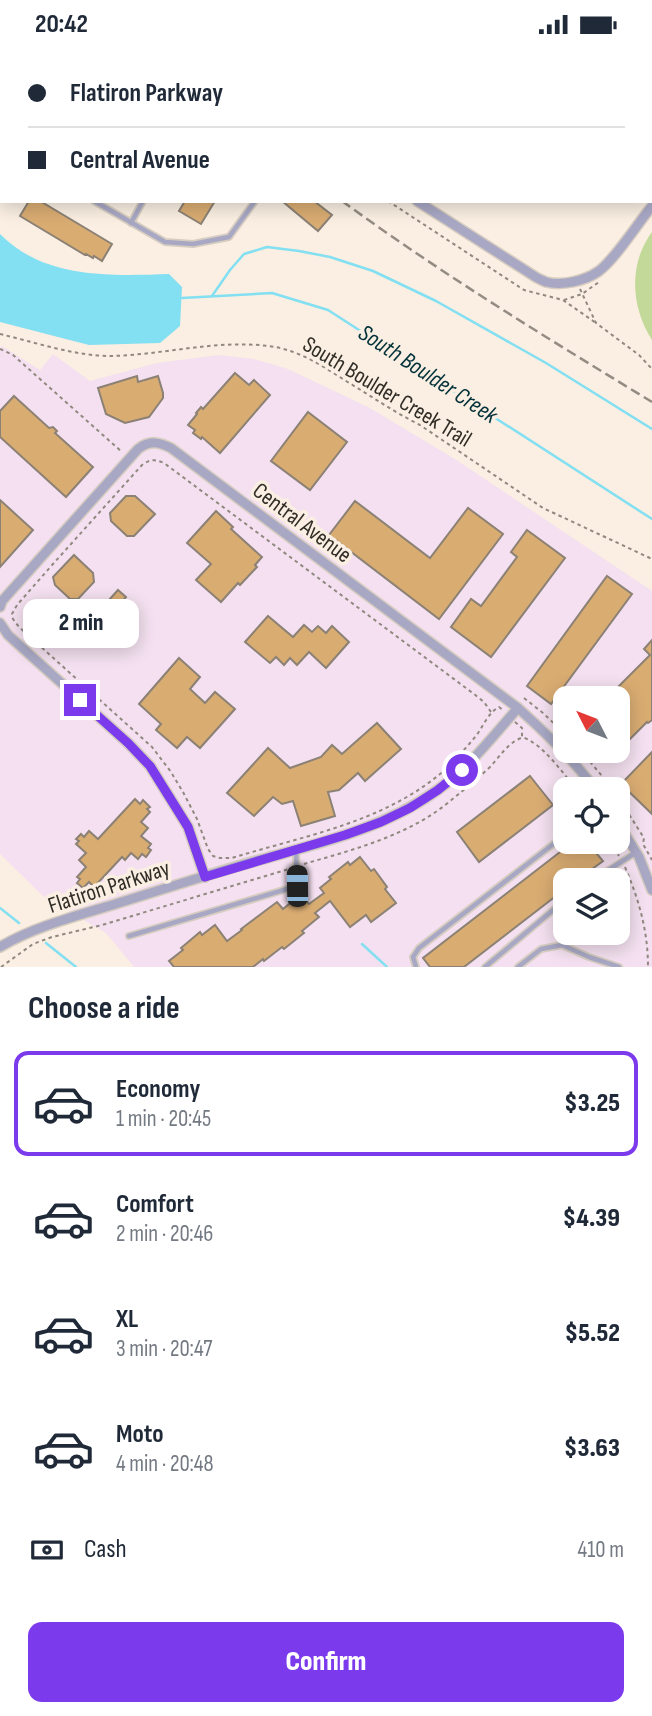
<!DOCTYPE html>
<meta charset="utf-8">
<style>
:root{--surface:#fff;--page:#f6f6f7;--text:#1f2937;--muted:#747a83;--line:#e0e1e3;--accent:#7c3aed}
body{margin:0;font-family:"Sofia Sans Condensed",sans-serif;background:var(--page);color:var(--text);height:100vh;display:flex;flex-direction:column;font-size:26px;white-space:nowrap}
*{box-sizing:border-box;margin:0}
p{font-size:23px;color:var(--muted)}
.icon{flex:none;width:38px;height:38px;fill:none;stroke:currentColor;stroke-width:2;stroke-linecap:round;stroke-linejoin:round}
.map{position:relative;height:918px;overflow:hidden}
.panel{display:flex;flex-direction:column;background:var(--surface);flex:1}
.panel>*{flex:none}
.hud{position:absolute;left:0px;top:0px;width:653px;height:154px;box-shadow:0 4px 18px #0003;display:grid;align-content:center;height:154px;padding:0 28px;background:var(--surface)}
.needle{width:46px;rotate:312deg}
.buttons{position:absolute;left:553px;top:637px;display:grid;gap:14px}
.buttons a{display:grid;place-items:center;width:77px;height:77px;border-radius:14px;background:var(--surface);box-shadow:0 4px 18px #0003;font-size:35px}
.end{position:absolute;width:32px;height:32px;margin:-16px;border:9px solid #7c3aed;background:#fff;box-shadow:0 0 0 4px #fff}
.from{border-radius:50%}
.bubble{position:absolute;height:49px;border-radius:14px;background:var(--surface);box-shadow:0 4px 18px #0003;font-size:23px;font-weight:800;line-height:49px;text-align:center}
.car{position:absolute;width:21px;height:42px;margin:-21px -10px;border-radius:9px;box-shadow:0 0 5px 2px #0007;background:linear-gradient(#222 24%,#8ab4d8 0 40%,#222 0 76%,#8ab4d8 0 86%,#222 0)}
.hud b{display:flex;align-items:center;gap:24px;height:66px;font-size:26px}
.hud b+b{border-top:2px solid var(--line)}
.hud i{width:18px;height:18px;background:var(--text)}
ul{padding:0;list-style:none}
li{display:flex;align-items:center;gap:21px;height:105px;margin:0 14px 10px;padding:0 14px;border:4px solid transparent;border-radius:14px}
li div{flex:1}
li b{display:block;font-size:26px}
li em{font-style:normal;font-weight:800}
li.active{border-color:var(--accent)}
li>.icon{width:63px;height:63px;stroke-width:1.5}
h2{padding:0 28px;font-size:32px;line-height:84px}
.pay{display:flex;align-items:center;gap:18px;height:77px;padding:0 28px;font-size:26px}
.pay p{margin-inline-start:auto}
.cta{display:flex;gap:14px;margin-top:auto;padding:14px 28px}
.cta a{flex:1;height:80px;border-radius:14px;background:var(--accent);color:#fff;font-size:28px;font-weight:800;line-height:80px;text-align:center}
.status{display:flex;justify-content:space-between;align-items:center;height:49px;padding:0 35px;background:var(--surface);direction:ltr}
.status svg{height:19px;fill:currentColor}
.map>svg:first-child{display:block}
.commercial{fill:#f4e0f0;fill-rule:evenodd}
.green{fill:#c3d999}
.water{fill:#83dff2}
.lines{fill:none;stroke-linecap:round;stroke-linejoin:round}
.stream{stroke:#83dff2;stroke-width:2.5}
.building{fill:#d9ac72;stroke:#8b8175;stroke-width:2}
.lane-casing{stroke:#d6ccc0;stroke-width:8}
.street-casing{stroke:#d6ccc0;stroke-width:12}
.path{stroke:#918980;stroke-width:2;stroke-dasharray:3.5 3.5;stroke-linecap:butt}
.lane{stroke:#a8a8c5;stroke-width:4.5}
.street{stroke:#a8a8c5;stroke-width:9}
.rail{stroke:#948c83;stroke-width:2.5;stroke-dasharray:10 5;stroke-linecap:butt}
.route{stroke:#7c3aed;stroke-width:9}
.labels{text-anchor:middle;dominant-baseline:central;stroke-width:7;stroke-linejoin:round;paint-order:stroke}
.street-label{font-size:23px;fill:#312d27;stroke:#faefe2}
.water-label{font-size:24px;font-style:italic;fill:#023139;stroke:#faefe2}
</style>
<div class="status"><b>20:42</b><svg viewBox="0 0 49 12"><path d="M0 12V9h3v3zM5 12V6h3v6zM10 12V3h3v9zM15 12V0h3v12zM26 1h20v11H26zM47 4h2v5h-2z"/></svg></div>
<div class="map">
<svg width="652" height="918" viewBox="0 0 652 918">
<rect width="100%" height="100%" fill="#faefe2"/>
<path class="commercial" d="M2 297 40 321 53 305 90 332 157 314 218 306 254 310 288 320 370 359 455 410 652 542V918H134L106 884 44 848 0 805V299ZM565 649H618V702H565ZM565 740H618V793H565ZM565 831H618V884H565Z"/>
<path class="green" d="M652 183V291C631 259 628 215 652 183Z"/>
<path class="water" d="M0 185C44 230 110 227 169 225L182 238 180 277 160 294 89 296 0 273Z"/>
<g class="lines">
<g class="stream">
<path d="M212 247 230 221 244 205 267 198 299 202 330 208 373 222 436 252 546 314 652 380"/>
<path d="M182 249 272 244 328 261 652 470"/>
<path d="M0 859 19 874"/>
<path d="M46 894 76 918"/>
<path d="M362 895 387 918"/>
</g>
</g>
<g class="building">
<path d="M29 152H40L112 195 102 212 94 207 93 209 86 205 85 206 20 167Z"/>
<path d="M185 152H215L201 175 179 162Z"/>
<path d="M282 152H314L332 166 318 182Z"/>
<path d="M235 324 249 336 254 331 270 346 220 404 202 388 201 390 193 384 195 381 188 376 197 365 196 364 201 358 203 360Z"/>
<path d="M137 327 138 333 158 327 163 344V349L149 368 125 374 106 365 98 339Z"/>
<path d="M14 347 49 379 53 378 57 382 55 384 93 418 66 448 0 388V362Z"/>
<path d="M308 363 347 393 310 441 271 412Z"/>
<path d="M126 447H135L155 465 134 487H127L111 472 110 464Z"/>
<path d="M0 451 33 481 0 518Z"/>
<path d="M355 452 430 509 468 459 503 485 439 570 329 486Z"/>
<path d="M216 462 233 478 231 480 262 508 255 516 257 518 240 536 238 534 221 553 196 531 211 515 187 494Z"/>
<path d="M527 481 565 509 491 608 451 578 471 550 481 557 517 508 511 503Z"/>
<path d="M74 506 93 524 94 533 78 550H70L55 536 53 528Z"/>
<path d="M607 527 632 545 551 655 527 637Z"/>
<path d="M118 541 126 548 120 555 135 568 115 591 107 584 105 587 90 572Z"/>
<path d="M268 567 293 588 304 576 312 583 318 577 326 584 332 577 349 593 326 619 309 603 297 616 290 609 284 616 276 608 270 614 245 593Z"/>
<path d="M652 591V671L648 674 647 673 623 697 618 692V649H607L650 606 644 600Z"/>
<path d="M179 609 200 628 190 640 205 654 215 643 235 660 200 699 187 688 177 699 156 681 161 675 139 655Z"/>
<path d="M377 674 401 700 365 732 358 724 339 741 328 743 335 767 301 777 293 752 282 755 273 748 254 767 227 744 268 699 290 719 321 708 332 696 342 705Z"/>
<path d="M652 703V765L621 735Z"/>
<path d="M530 727 553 756 479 813 457 783Z"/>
<path d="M135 750 140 755 143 751 150 758 147 760 150 763 141 773 148 779 141 787 151 795 148 799 151 801 146 808 142 805 138 810 131 804 125 811 122 808 94 838 89 833 83 839 77 834 80 830 77 828 86 818 79 811 86 804 76 795 79 792 76 790 81 785 84 788 89 782 98 790Z"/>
<path d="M573 793H587L603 812 577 831H565V840L464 918H430L423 909Z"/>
<path d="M360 808 371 822 374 820 387 838 385 840 396 854 371 873 366 866 350 878 330 852 315 864 319 868 302 882 304 884 284 900 282 898 264 912 263 910 253 918H174L169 912 183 901 181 899 200 883 202 886 215 876 227 892 242 881 241 880 277 853 283 860 301 845 309 855 324 844 320 839 331 830 329 828 348 813 350 816Z"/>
</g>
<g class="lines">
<defs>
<g id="lane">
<path d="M121 0 123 2"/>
<path d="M637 0 639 2"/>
<path d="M91 2 93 0"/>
<path d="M651 12H652"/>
<path d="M94 152 165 193 193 195 229 188 255 152"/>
<path d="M131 174 143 152"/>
<path d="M593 831 635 804"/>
<path d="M129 887 297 837 296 803"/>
<path d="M416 918 413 908 419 899 565 786"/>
<path d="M485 918 565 851"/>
<path d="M518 918 541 900 562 896 589 908 619 918"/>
</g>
<g id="street">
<path d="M198 0 200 2"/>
<path d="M417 152 531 225C535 228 541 231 546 233 562 237 585 232 599 222 616 209 638 174 652 157"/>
<path d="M0 558 2 552 138 400C150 391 159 393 171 399L518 659C546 684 573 710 595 740"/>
<path d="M0 574 8 586 128 694 150 717 188 778 205 828"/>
<path d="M618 774 639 808 652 841"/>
<path d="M0 898C37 876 84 865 125 852 167 839 210 825 252 813 316 795 381 781 436 742 468 720 492 688 518 659"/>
</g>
</defs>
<use href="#lane" class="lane-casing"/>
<use href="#street" class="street-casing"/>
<g class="path">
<path d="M302 0 304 2"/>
<path d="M388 152 524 241 563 251 596 274"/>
<path d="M580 240 596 274 639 306 652 320"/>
<path d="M564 251 582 245 599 233"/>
<path d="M0 285C34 293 75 307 110 307 165 306 220 289 275 298 302 303 324 318 346 332 371 347 394 363 420 376L543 459 652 510"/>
<path d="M0 300 13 306 122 403"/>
<path d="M524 649 543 664 565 685"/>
<path d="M491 663 484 653 474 645 164 414C155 410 150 410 142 416L53 515 17 556 12 565 13 570 19 578 152 698 171 723 183 743 197 770 208 800 213 807 220 809H232C303 787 381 774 440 725 453 714 465 700 476 687 484 676 488 664 499 658L504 662"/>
<path d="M515 673 522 679V688C542 694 563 724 576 740"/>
<path d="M581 702 613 740"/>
<path d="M618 748 644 789 643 795 652 811"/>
<path d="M611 793 619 807"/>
<path d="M304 815C352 801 403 788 444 757 460 744 475 732 490 718 500 707 508 694 521 689"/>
<path d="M625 818C639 851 648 882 648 918"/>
<path d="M1 918 33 895 52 888 102 876 292 819"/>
</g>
<use href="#lane" class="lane"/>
<use href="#street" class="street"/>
<g class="rail">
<path d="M160 0 162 2"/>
<path d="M342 152C442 225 547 289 652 353"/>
</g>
</g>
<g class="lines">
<path class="route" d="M80 651 128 694 150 717 188 778 205 828 345 786 381 773 410 759 438 741 462 721"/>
</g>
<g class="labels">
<g class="street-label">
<text transform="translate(387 343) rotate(31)">South Boulder Creek Trail</text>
<text transform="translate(302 474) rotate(37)">Central Avenue</text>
<text transform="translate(109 838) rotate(-18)">Flatiron Parkway</text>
</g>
<g class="water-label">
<text transform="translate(428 325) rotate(33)">South Boulder Creek</text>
</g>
</g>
</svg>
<div class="buttons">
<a><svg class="needle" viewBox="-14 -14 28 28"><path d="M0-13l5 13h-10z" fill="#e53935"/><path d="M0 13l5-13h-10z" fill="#747a83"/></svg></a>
<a><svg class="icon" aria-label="locate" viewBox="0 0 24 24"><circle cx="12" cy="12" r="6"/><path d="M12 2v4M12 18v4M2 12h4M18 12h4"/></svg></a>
<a><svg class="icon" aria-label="layers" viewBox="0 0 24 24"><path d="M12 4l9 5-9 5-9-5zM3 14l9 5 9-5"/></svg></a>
</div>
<i class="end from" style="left:462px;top:721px"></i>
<i class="end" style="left:80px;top:651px"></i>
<div class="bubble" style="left:23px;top:550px;width:116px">2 min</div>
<i class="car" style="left:297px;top:837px;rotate:359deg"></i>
<div class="hud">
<b><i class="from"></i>Flatiron Parkway</b>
<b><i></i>Central Avenue</b>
</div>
</div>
<section class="panel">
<h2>Choose a ride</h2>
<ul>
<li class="active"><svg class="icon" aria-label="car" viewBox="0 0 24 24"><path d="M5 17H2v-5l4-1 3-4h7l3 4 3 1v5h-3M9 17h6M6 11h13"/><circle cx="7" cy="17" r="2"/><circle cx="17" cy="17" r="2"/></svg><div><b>Economy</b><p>1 min · 20:45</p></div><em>$3.25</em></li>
<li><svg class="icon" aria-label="car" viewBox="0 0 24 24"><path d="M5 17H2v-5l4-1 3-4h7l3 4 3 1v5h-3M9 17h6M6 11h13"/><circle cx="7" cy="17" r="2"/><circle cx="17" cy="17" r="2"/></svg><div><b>Comfort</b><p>2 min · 20:46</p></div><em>$4.39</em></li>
<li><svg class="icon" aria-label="car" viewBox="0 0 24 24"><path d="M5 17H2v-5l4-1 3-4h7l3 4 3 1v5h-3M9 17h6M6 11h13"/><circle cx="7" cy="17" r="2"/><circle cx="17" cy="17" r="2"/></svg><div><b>XL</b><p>3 min · 20:47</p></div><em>$5.52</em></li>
<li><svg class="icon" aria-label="car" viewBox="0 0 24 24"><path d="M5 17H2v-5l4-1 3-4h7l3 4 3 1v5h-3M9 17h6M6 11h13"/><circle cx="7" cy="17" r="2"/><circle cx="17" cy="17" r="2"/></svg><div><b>Moto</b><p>4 min · 20:48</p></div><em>$3.63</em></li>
</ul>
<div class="pay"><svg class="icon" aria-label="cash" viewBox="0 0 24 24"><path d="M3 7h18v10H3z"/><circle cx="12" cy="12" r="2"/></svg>Cash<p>410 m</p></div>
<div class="cta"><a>Confirm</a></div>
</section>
